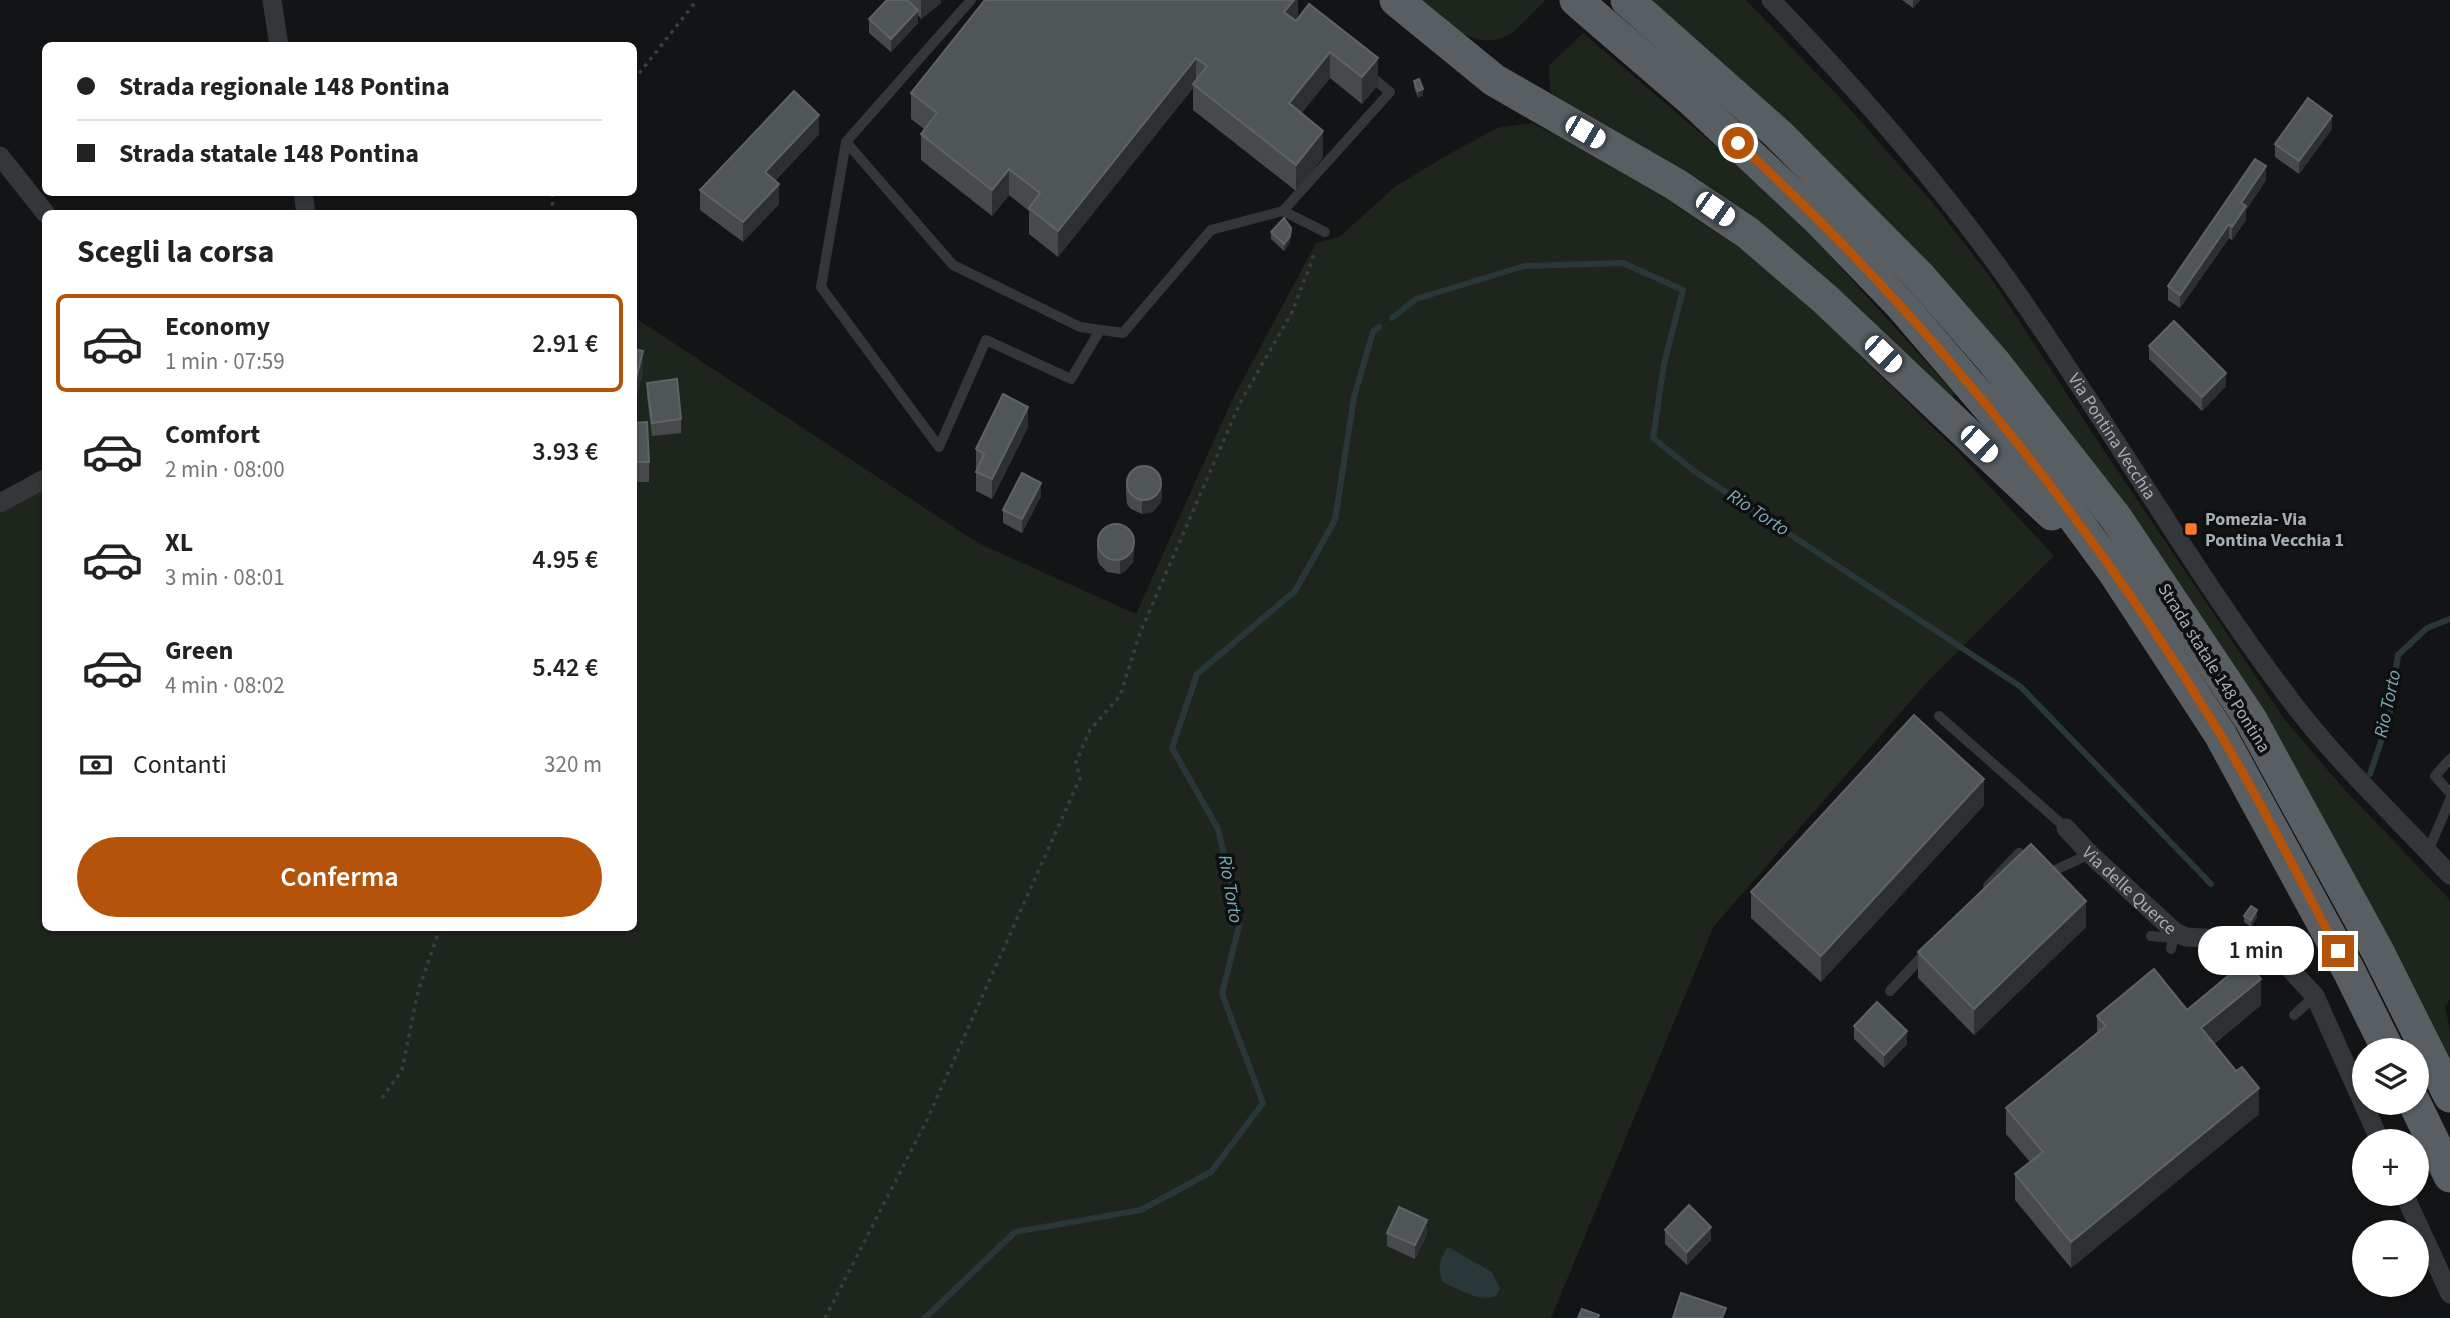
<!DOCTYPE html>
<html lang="it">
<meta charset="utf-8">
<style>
:root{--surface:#fff;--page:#f6f6f6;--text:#222;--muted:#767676;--line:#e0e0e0;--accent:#b45309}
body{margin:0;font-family:"Source Sans 3",sans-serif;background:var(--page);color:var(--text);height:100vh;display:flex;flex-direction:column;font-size:26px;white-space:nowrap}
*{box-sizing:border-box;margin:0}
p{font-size:23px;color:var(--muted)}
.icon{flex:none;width:38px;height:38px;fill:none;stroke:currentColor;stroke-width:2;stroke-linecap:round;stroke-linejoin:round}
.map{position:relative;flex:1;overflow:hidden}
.panel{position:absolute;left:42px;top:210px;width:595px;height:721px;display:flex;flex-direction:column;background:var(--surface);border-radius:10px;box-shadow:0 2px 5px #0004}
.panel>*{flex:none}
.banner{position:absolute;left:42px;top:42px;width:595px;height:154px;border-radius:10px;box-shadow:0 2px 5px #0004;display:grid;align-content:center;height:154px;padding:0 35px;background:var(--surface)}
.controls{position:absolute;left:2352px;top:1038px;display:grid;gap:14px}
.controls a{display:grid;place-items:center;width:77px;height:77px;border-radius:50%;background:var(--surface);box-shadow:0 2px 5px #0004;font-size:35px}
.end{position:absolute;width:32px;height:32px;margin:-16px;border:9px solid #b45309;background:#fff;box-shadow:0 0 0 4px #fff}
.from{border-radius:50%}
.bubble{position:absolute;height:49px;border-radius:24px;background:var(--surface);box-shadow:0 2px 5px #0004;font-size:23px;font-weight:600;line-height:49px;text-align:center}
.car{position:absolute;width:21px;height:42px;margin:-21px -10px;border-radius:9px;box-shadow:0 0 5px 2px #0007;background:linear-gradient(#fff 24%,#345 0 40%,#fff 0 76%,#345 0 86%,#fff 0)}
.banner b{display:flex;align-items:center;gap:24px;height:66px;font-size:26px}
.banner b+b{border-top:2px solid var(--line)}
.banner i{width:18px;height:18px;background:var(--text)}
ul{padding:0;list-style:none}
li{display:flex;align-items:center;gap:21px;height:98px;margin:0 14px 10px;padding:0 21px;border:4px solid transparent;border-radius:10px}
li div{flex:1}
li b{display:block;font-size:26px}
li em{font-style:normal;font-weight:600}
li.on{border-color:var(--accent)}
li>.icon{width:63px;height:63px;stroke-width:1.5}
h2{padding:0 35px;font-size:32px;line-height:84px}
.pay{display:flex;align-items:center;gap:18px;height:77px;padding:0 35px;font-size:26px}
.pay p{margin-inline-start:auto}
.cta{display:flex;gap:14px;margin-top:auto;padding:14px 35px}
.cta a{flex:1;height:80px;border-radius:42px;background:var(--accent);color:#fff;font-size:28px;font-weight:600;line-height:80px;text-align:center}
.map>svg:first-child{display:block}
.green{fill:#1e251d}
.water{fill:#293739}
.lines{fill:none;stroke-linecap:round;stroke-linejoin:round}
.stream{stroke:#293739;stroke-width:6}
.path{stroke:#3a3e41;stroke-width:3.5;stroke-dasharray:3.5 5;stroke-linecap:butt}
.service{stroke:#34373a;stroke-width:10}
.minor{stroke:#34373a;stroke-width:19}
.trunk{stroke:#585e62;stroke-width:33}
.wall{fill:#464a4d}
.shaded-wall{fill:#2d3032}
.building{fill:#505558;stroke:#5d6367;stroke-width:2}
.route{stroke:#b45309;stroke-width:9}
.poi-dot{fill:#fa7826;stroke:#0e0f10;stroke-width:2.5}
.labels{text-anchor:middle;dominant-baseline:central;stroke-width:7;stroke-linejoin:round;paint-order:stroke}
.street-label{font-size:18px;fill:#a4afb6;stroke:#0e0f10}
.poi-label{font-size:18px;font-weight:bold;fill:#a4afb6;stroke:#0e0f10;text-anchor:start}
.water-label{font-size:19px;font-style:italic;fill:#79a8b3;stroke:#0e0f10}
</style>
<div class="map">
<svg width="2450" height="1318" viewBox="0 0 2450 1318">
<rect width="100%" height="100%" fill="#131415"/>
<g class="green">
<path d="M1414 0H1543L1545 1C1534 11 1524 23 1513 32 1479 57 1440 19 1414 0Z"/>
<path d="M1645 0H1746L1841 99 1932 202 1991 278 2103 449 2285 720 2345 790 2450 900V999L2445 1007 2450 1029V1085L2140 540Z"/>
<path d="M1583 33 1739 166 1806 229 1955 394 1945 405 1738 207 1703 182 1554 99 1550 89 1549 66Z"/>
<path d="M1532 123 1627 172 1770 267 1957 451 2054 556 1929 680 1714 926 1551 1318H0V512L45 488 46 928H634V317L978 543 1136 614 1232 400 1316 243 1339 237 1396 186 1444 157 1497 128Z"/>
</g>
<path class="water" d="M1448 1247 1492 1272 1500 1289 1496 1296C1480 1303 1459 1289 1444 1283 1436 1270 1440 1258 1448 1247Z"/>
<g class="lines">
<g class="stream">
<path d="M1392 318 1416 299 1524 266 1623 263 1683 290 1664 364 1653 438 1694 471 2021 687 2211 884"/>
<path d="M2370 774 2389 718 2398 655 2427 628 2450 619"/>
<path d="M925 1318 1015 1232 1141 1210 1211 1172 1263 1103 1222 994 1240 922 1218 829 1172 748 1197 674 1295 591 1335 520 1354 397 1373 332 1379 327"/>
</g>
<g class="path">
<path d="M634 80 697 0"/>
<path d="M552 214 553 192"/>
<path d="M382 1098 402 1070 418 991 440 928"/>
<path d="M825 1318 927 1120 1080 778 1076 762 1090 730 1120 696 1140 633 1240 403 1292 312 1314 255"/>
</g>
<g class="service">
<path d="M971 0 846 142 953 265 1080 327 1123 333 1211 230 1283 211 1390 92 1369 75"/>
<path d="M846 142 821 287 939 447 986 340 1071 379 1100 330"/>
<path d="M1283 211 1325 232"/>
<path d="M1939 716 2066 828"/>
<path d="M2450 759 2435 776 2450 793"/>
<path d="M2428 851 2450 800"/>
<path d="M2047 869 2051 872 2090 854"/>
<path d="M1988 886 2019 853 2030 860"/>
<path d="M2151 936 2173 938"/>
<path d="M2171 949 2173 938H2182"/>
<path d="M1890 991 1928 950"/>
<path d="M2294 1015 2315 996"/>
</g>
<g class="minor">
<path d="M272 0 279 46"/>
<path id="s1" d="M1771 0C1855 87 1935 178 2005 276 2106 417 2190 569 2295 706 2342 767 2398 819 2450 875"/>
<path d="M0 156 46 214"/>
<path d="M303 192 306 214"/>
<path d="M0 503 46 478"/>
<path id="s2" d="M2066 828 2090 854 2175 932 2186 937 2250 941 2260 944 2275 953 2315 996 2380 1141"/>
<path d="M2404 1194 2450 1294"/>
</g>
<g class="trunk">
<path d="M1396 0 1494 80 1675 184 1748 233 1825 299 2052 514"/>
<path d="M1576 0 1694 102 1820 221 1901 305 2020 444 2114 572 2220 734 2349 971 2388 1050"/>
<path d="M1627 0 1778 134 1921 278 1994 362 2116 518 2251 720 2377 950 2450 1096"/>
<path d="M2414 1102 2450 1176"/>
</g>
</g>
<g class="wall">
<path d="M887 0H941V3L921 19 918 15V23L891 52 869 33V19Z"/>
<path d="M1298 0V19L1378 85 1362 104 1330 78 1301 113 1323 157 1296 191 1193 110V88L1058 257 1029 234V211L1009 195 992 216 921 160V134L924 129 911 119V93Z"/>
<path d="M1902 0H1920L1913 8Z"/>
<path d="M1414 81 1423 95 1418 98 1414 87Z"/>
<path d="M2332 129 2299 174 2275 157V144Z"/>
<path d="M819 134 775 181 779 204 743 242 700 210V190Z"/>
<path d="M2266 180 2246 210V220L2232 240 2229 238 2180 308 2168 300V286Z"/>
<path d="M1271 232 1290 242 1284 251 1271 239Z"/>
<path d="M2149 346 2226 386 2202 411 2149 359Z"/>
<path d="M634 349 643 371 636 399 634 398Z"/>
<path d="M647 383 681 419V433L652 436 647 396Z"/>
<path d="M634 423 649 462V482H634Z"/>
<path d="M1028 427 992 499 976 491V449Z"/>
<path d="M1126 479 1162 497 1160 503 1153 512 1142 514 1131 509 1127 504 1126 493Z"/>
<path d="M1041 496 1022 533 1003 523V510Z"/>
<path d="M1097 544 1134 550 1133 562 1125 571 1120 574 1107 572 1099 564 1097 557Z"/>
<path d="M1984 805 1821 982 1751 918V892Z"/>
<path d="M2244 916 2257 917 2251 927 2244 922Z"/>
<path d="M2086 927 1974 1035 1918 978V952Z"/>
<path d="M2261 1005 2214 1044 2259 1114 2071 1268 2015 1200V1174L2030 1162 2006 1134V1108L2097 1033V1016Z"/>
<path d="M1854 1026 1907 1044 1884 1068 1854 1039Z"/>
<path d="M1665 1230 1711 1240 1687 1265 1665 1244Z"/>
<path d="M1387 1233 1427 1234 1415 1259 1387 1246Z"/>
</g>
<g class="shaded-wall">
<path d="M921 0H941V3L921 19Z"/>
<path d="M1294 0H1298V21L1284 38V12Z"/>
<path d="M1913 0H1920L1913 8Z"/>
<path d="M918 10V23L891 52V39Z"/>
<path d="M1330 52V78L1289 129V103Z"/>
<path d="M1196 58V84H1193V88L1058 257V231Z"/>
<path d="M1378 58V85L1362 104V77Z"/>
<path d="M1423 89V95L1418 98V91Z"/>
<path d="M819 115V134L765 191V172Z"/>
<path d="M2332 116V129L2299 174V161Z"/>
<path d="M1323 131V157L1296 191V165Z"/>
<path d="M2266 166V180L2246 210V220L2232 240V227L2241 203Z"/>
<path d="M1009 169V195L992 216V190Z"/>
<path d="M779 184V204L743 242V222Z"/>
<path d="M2229 224V238L2180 308V295Z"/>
<path d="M1291 235 1290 242 1284 251V244Z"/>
<path d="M643 351V371L636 399V379Z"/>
<path d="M2226 373V386L2202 411V397Z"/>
<path d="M1028 407V427L992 499V479Z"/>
<path d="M1041 483V496L1022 533V519Z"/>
<path d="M1162 484V497L1160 503 1153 512 1142 514V501Z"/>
<path d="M1134 537 1133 562 1125 571 1120 574V560Z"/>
<path d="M1984 779V805L1821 982V956Z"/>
<path d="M2086 901V927L1974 1035V1009Z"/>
<path d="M2257 910V917L2251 927V920Z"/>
<path d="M2261 979V1005L2201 1054V1028Z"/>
<path d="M1907 1031V1044L1884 1068V1055Z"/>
<path d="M2259 1088V1114L2071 1268V1242Z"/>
<path d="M1427 1220V1234L1415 1259V1245Z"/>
<path d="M1711 1227V1240L1687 1265V1252Z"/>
</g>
<g class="building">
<path d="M887 0H907L918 10 891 39 869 19Z"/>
<path d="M985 0H1294L1284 12 1296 21 1309 4 1378 58 1362 77 1330 52 1289 103 1323 131 1296 165 1193 84 1207 66 1196 58 1058 231 1029 208 1040 193 1009 169 992 190 921 134 937 113 911 93Z"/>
<path d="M1419 79 1423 89 1418 91 1414 81Z"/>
<path d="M794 91 819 115 765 172 779 184 743 222 700 190Z"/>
<path d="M2308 98 2332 116 2299 161 2275 144Z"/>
<path d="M2255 159 2266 166 2241 203 2246 206 2232 227 2229 224 2180 295 2168 286Z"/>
<path d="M1284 218 1291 228 1290 236 1284 244 1271 232Z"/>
<path d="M2174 321 2226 373 2202 397 2149 346Z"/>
<path d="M634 349 643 351 636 379 634 378Z"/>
<path d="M677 379 681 419 652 423 647 383Z"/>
<path d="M1003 394 1028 407 992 479 976 472 984 454 976 449Z"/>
<path d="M647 422 649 462H634V423Z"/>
<circle cx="1144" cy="483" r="17"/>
<path d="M1022 473 1041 483 1022 519 1003 510Z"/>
<circle cx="1116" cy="542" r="18"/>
<path d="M1914 715 1984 779 1821 956 1751 892Z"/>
<path d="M2031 844 2086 901 1974 1009 1918 952Z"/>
<path d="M2251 906 2257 910 2251 920 2244 916Z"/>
<path d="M2246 961 2261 979 2201 1028 2236 1071 2242 1067 2259 1088 2071 1242 2015 1174 2043 1152 2006 1108 2106 1026 2097 1016 2154 969 2187 1010Z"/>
<path d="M1877 1002 1907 1031 1884 1055 1854 1026Z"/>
<path d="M1689 1205 1711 1227 1687 1252 1665 1230Z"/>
<path d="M1399 1207 1427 1220 1415 1245 1387 1233Z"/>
<path d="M1681 1293 1726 1308 1722 1318H1673Z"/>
<path d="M1582 1309 1599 1315 1598 1318H1578Z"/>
</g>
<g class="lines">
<path class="route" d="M1738 143C1926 315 2086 515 2219 732 2262 803 2299 878 2338 951"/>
</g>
<rect class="poi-dot" x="2184" y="522" width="14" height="14" rx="3.5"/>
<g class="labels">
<g class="street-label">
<text stroke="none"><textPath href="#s1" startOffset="555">Via Pontina Vecchia</textPath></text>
<text transform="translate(2214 668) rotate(58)">Strada statale 148 Pontina</text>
<text stroke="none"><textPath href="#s2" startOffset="89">Via delle Querce</textPath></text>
</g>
<g class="poi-label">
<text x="2205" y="519">Pomezia- Via<tspan x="2205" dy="21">Pontina Vecchia 1</tspan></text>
</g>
<g class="water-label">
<text transform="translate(1758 513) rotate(33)">Rio Torto</text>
<text transform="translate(2388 704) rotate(-78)">Rio Torto</text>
<text transform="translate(1230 889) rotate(80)">Rio Torto</text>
</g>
</g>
</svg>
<div class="controls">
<a><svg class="icon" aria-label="layers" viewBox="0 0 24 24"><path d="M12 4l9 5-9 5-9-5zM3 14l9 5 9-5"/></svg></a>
<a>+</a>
<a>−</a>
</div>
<i class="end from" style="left:1738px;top:143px"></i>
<i class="end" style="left:2338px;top:951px"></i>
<div class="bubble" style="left:2198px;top:926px;width:116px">1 min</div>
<i class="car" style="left:1585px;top:132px;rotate:120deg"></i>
<i class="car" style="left:1715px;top:209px;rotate:125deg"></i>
<i class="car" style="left:1883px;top:354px;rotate:134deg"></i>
<i class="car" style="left:1979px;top:444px;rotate:134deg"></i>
<div class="banner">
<b><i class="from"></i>Strada regionale 148 Pontina</b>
<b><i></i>Strada statale 148 Pontina</b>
</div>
<section class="panel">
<h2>Scegli la corsa</h2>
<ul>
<li class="on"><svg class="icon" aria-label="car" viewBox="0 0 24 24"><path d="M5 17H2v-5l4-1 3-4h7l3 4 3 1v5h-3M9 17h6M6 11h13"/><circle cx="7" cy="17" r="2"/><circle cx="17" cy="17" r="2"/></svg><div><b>Economy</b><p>1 min · 07:59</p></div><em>2.91 €</em></li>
<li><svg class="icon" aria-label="car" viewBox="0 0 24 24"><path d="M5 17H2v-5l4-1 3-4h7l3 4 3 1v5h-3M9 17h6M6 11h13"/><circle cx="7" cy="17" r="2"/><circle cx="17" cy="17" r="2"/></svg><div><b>Comfort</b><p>2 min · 08:00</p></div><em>3.93 €</em></li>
<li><svg class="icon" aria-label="car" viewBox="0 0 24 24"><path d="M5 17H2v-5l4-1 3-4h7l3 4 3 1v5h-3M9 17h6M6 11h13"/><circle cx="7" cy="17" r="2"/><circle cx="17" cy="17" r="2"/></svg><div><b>XL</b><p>3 min · 08:01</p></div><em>4.95 €</em></li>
<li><svg class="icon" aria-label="car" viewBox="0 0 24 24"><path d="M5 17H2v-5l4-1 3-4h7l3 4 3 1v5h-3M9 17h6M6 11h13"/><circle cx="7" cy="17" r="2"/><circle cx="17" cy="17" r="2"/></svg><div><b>Green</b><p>4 min · 08:02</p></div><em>5.42 €</em></li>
</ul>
<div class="pay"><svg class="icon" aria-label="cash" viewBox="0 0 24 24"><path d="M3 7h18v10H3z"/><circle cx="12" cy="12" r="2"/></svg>Contanti<p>320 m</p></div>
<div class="cta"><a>Conferma</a></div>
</section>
</div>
